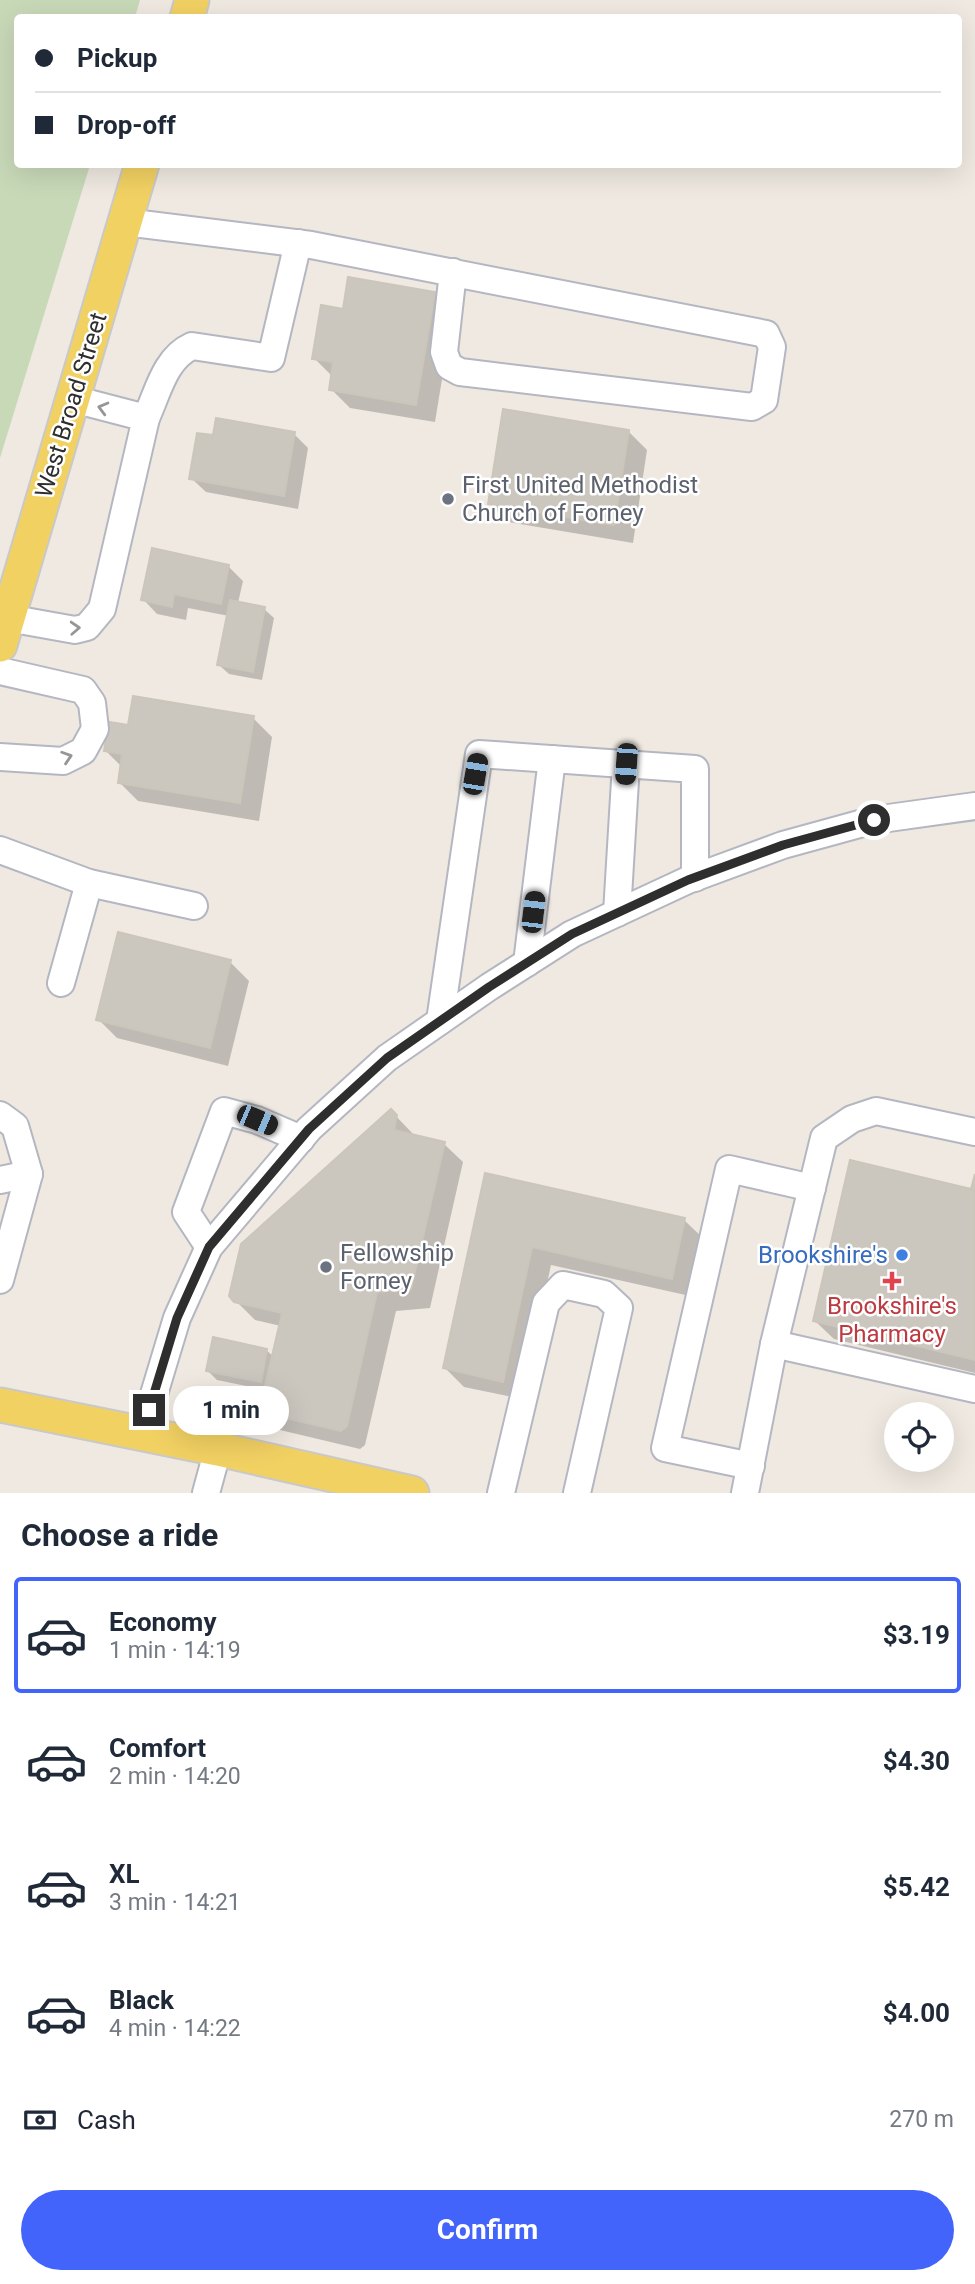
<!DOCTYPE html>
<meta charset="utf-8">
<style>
:root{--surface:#fff;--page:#f6f6f7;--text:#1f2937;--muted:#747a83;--line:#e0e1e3;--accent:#4264fb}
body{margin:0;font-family:Roboto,sans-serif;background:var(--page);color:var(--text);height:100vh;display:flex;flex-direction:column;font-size:26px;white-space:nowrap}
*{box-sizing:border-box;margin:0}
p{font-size:23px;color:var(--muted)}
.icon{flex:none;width:38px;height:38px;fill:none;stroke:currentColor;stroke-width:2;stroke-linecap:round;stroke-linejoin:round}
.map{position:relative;height:1493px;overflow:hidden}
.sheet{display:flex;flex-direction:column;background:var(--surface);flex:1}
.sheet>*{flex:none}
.banner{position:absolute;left:14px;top:14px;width:948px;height:154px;border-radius:7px;box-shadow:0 7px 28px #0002;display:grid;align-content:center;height:154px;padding:0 21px;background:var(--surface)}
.fabs{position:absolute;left:884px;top:1402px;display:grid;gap:14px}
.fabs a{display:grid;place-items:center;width:70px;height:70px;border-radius:50%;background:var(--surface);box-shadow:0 7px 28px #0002;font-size:35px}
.end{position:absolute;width:32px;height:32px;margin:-16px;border:9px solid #2e2e2e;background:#fff;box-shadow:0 0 0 4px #fff}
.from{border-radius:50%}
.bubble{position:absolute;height:49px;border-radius:24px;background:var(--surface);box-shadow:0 7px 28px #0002;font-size:23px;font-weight:700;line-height:49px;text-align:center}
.car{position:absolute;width:21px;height:42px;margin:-21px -10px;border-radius:9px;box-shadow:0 0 5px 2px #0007;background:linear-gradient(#222 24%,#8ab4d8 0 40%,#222 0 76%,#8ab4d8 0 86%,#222 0)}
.banner b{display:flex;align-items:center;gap:24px;height:66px;font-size:26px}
.banner b+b{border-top:2px solid var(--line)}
.banner i{width:18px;height:18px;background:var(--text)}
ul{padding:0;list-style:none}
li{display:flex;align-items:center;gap:21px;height:116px;margin:0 14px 10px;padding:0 7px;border:4px solid transparent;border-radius:7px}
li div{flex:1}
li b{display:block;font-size:26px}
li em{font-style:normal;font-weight:700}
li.on{border-color:var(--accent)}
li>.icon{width:63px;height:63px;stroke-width:1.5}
h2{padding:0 21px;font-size:32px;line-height:84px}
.pay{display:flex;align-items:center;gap:18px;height:77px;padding:0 21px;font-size:26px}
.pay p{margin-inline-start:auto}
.cta{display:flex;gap:14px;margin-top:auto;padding:14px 21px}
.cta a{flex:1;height:80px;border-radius:42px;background:var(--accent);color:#fff;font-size:28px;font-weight:700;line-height:80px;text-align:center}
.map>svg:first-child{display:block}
.cemetery{fill:#c8d9b8}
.shadow{fill:#0003}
.building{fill:#cbc7bf;stroke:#cbc5ba;stroke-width:2}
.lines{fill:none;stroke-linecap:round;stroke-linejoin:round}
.minor-casing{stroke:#b4b7c1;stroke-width:30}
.major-casing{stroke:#c9c9c9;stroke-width:37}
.minor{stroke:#fff;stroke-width:26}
.major{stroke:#f2d163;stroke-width:33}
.oneway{stroke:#969696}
.route{stroke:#2e2e2e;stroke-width:9}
.worship-dot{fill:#6b7280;stroke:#fff;stroke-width:2.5}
.shop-dot{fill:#3f7fe0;stroke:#fff;stroke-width:2.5}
.health-dot{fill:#e0444e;stroke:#fff;stroke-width:2.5}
.labels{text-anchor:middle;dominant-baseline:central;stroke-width:5;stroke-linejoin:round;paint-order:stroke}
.street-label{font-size:24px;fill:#2e2e2e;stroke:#fff}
.worship-label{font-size:24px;fill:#5b616d;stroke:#fff;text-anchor:start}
.shop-label{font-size:24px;fill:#366cbe;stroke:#fff;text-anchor:end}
.health-label{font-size:24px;fill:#be3a42;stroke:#fff}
</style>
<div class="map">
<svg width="975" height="1493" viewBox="0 0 975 1493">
<rect width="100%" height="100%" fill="#efe9e1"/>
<path class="cemetery" d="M0 0H140L135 17 18 18V164L90 165 0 458Z"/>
<g class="shadow">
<path d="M434 293 453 312 435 422 350 408 331 389 333 377 314 358 344 311Z"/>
<path d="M628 431 647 450 633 543 508 522 489 503Z"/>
<path d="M294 434 308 448 298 509 206 492 191 478 215 437Z"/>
<path d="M229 567 243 581 238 603 264 609 274 618 262 680 229 674 219 665 229 616 188 608 186 620 157 614 143 599Z"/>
<path d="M253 718 272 737 259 821 138 801 119 782 122 767 106 751 129 727Z"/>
<path d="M230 962 249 981 228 1066 117 1038 98 1019Z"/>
<path d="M391 1111 415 1136 444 1144 463 1162 430 1308 396 1311 365 1445 360 1449 280 1430 261 1411 266 1390 217 1380 208 1371 266 1350 274 1357 281 1326 255 1320 231 1296Z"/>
<path d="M487 1175 684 1220 703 1238 690 1296 551 1265 522 1399 464 1387 445 1368Z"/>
<path d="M975 1181V1373L834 1339 815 1321 973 1191Z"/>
</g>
<g class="building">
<path d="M348 277 435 292 416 405 329 390 333 362 312 359 321 305 343 309Z"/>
<path d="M503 409 629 430 614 525 488 504Z"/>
<path d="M216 418 295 432 284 496 189 479 197 433 213 435Z"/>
<path d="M152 548 229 565 221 604 174 594 172 607 141 600Z"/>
<path d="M230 600 265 607 253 672 217 665Z"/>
<path d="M133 696 254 716 240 803 118 783 122 754 104 751 109 722 128 725Z"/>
<path d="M118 932 231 960 210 1048 96 1020Z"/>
<path d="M391 1109 397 1115 394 1130 445 1142 411 1289 377 1292 347 1426 341 1431 259 1412 282 1313 234 1302 229 1296 241 1244Z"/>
<path d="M850 1160 971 1189 975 1174V1360L813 1321Z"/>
<path d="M485 1173 685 1218 672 1279 532 1247 503 1382 443 1368Z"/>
<path d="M213 1337 267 1349 261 1382 206 1371Z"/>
</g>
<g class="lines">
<defs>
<g id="minor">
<path d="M125 222 311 245 766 334 772 347 764 400 752 407 460 372 449 366 444 352 453 272"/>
<path d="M146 418C158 392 165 358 192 346L271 358 298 243"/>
<path d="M8 618 75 630 87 627 102 609 146 418 73 399"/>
<path d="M0 671 83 690 92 703 95 729 83 751 63 761 0 757"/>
<path d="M0 850 89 883 194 906"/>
<path d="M617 913 626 764"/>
<path d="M527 963 552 759"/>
<path d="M61 983 89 883"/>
<path d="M440 1021 479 754 695 769V878"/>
<path d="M0 1115 15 1126 29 1174 0 1280"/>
<path d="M0 1180 29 1174"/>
<path d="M209 1247 186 1212 224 1111 257 1120 301 1139"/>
<path d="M774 1344 824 1138 852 1119 876 1111 975 1132"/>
<path d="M142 1434 177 1318 209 1247 309 1129 387 1058 489 987 572 934 688 880 783 845 874 820 975 806"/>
<path d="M751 1466 665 1448 729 1169 812 1188"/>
<path d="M206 1493 218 1449"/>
<path d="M501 1493 546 1303 563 1285 604 1294 619 1308 577 1493"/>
<path d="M745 1493 774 1344 975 1389"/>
</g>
<g id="major">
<path d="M187 18 192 0"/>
<path d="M0 645 142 164"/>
<path d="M0 1405 218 1449 412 1493"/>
</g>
</defs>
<use href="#minor" class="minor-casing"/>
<use href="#major" class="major-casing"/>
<use href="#minor" class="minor"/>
<use href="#major" class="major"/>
</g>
<defs><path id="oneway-chevron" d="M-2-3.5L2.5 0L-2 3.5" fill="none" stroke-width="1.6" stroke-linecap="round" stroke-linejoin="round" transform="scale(1.75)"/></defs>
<g class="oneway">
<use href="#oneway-chevron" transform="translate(103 408) rotate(-165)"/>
<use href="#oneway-chevron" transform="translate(75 628) rotate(-3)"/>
<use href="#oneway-chevron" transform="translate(67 757) rotate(-18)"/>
</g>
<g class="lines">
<path class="route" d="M149 1410 177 1318 209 1247 309 1129 387 1058 489 987 572 934 688 880 783 845 874 820"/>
</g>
<g class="worship-dot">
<circle cx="448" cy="499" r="7"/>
<circle cx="326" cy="1267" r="7"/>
</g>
<circle class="shop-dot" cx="902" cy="1255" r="7"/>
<path class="health-dot" d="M888.5 1270.5h7v7h7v7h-7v7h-7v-7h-7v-7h7z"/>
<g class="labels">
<g class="street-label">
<text transform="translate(71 405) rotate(-73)">West Broad Street</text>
</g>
<g class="worship-label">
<text x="462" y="485">First United Methodist<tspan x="462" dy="28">Church of Forney</tspan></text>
<text x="340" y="1253">Fellowship<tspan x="340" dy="28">Forney</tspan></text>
</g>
<g class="shop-label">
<text x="888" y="1255">Brookshire's</text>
</g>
<g class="health-label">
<text x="892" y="1306">Brookshire's<tspan x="892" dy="28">Pharmacy</tspan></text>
</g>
</g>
</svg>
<div class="fabs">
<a><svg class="icon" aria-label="locate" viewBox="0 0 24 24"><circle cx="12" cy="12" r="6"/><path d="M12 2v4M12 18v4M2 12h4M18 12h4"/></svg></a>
</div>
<i class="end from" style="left:874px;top:820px"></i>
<i class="end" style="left:149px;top:1410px"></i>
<div class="bubble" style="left:173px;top:1386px;width:116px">1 min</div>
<i class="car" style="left:626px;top:764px;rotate:184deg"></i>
<i class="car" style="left:475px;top:774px;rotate:10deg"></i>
<i class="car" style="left:533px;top:912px;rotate:7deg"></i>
<i class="car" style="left:257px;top:1120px;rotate:113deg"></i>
<div class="banner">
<b><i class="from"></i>Pickup</b>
<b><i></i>Drop-off</b>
</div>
</div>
<section class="sheet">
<h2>Choose a ride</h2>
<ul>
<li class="on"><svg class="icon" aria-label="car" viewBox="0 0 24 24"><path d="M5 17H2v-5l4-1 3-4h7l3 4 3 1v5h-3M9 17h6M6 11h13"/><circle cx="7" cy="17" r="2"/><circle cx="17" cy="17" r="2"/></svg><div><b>Economy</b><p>1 min · 14:19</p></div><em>$3.19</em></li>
<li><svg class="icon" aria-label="car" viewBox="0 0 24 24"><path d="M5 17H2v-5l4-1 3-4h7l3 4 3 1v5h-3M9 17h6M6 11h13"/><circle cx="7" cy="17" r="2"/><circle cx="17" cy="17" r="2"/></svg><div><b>Comfort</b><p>2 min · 14:20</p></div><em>$4.30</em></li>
<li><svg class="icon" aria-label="car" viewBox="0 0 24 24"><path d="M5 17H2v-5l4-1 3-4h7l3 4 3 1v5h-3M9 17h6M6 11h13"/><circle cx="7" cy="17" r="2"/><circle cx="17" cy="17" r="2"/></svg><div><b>XL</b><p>3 min · 14:21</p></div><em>$5.42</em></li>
<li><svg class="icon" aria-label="car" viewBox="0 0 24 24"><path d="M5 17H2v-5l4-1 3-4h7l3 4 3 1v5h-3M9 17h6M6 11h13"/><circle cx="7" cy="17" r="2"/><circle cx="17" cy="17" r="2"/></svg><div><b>Black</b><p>4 min · 14:22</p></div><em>$4.00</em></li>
</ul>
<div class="pay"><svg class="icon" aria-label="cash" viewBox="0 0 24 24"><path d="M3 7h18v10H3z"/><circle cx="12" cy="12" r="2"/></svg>Cash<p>270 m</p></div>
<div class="cta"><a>Confirm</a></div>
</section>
